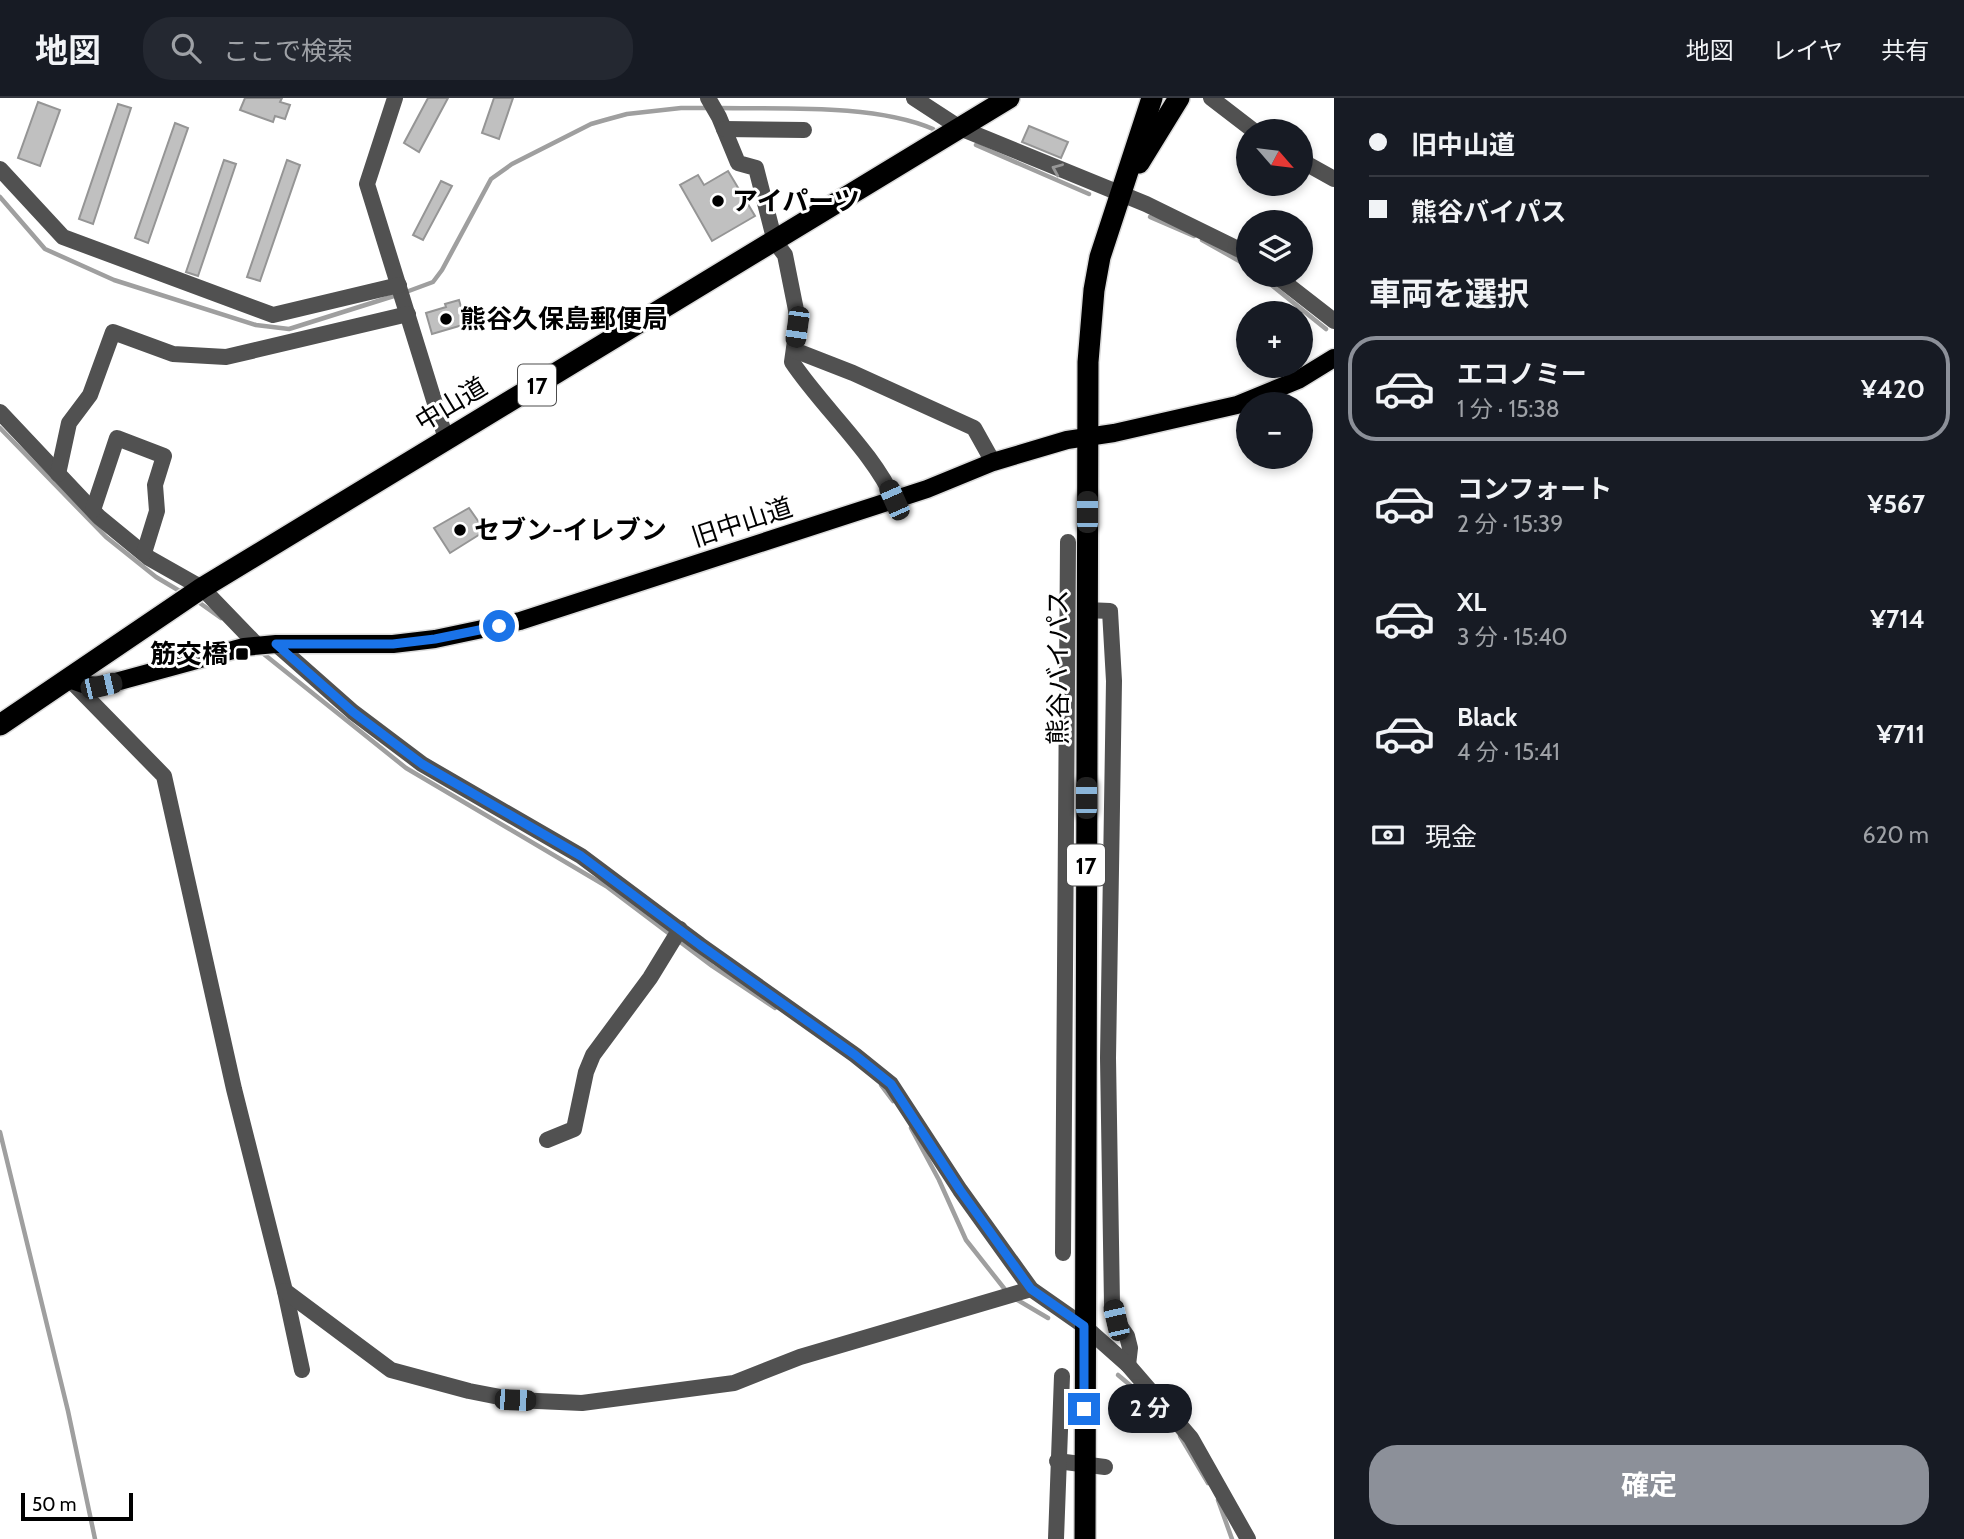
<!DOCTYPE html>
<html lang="ja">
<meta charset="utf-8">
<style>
:root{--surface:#171b24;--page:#242831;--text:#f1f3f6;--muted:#9ea1a6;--line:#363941;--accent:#8c9099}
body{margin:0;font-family:Cabin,"Noto Sans JP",sans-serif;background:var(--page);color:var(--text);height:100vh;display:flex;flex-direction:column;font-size:26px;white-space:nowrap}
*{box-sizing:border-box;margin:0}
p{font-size:23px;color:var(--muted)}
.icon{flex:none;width:38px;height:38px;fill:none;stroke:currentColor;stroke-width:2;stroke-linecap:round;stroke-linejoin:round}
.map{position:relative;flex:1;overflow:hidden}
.side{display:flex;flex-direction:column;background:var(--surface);width:630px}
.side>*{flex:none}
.banner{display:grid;align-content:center;height:154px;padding:0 35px;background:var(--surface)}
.needle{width:46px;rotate:118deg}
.buttons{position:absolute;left:1236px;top:21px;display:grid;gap:14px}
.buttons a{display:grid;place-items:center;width:77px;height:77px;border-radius:50%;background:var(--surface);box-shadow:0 4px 10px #0003;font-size:35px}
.scale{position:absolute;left:21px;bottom:18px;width:112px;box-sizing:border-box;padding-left:7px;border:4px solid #000;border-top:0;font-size:19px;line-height:24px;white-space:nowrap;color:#000;-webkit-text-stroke:5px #fff;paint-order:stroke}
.end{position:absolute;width:32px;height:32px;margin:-16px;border:9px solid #1a73e8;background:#fff;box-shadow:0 0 0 4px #fff}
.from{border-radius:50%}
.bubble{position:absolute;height:49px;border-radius:24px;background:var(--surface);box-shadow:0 4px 10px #0003;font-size:23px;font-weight:700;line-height:49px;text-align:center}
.car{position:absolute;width:21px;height:42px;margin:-21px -10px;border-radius:9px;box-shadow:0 0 5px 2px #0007;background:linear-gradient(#222 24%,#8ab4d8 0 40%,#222 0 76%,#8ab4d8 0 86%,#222 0)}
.banner b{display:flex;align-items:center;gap:24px;height:66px;font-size:26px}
.banner b+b{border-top:2px solid var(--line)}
.banner i{width:18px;height:18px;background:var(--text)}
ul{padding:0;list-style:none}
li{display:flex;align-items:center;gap:21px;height:105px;margin:0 14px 10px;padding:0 21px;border:4px solid transparent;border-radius:28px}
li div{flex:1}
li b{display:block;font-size:26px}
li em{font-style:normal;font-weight:700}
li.on{border-color:var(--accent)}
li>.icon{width:63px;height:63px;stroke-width:1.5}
h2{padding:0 35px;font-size:32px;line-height:84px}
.pay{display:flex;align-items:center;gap:18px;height:77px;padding:0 35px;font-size:26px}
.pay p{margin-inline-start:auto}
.primary-button{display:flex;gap:14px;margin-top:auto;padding:14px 35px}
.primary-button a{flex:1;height:80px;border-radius:28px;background:var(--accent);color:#fff;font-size:28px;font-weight:700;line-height:80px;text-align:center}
header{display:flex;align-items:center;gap:42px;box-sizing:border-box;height:98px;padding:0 35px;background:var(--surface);border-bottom:2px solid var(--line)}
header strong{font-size:33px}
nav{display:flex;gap:38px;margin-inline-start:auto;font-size:24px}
.search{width:490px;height:63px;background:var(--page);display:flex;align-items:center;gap:18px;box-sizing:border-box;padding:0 24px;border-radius:28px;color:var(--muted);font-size:26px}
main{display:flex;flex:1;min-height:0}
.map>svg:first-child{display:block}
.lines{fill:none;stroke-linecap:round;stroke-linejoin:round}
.stream{stroke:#9f9f9f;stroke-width:4.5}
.building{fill:#c0c0c0;stroke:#959595;stroke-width:2}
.major-casing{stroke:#dbdbdb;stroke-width:21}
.highway-casing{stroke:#dbdbdb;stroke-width:24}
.minor{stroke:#515151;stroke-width:16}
.major{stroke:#000;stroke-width:18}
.highway{stroke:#000;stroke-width:21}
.oneway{stroke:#979797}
.route{stroke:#1a73e8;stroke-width:9}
.poi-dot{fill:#000;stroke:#fff;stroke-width:2.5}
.labels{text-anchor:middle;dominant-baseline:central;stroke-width:6;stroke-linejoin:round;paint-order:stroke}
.shield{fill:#fff;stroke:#4c4c4c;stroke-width:2}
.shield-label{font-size:24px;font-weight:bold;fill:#000}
.poi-label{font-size:26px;font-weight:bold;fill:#000;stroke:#fff;text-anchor:start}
.street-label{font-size:26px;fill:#000;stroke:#fff}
</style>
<header>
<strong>地図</strong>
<div class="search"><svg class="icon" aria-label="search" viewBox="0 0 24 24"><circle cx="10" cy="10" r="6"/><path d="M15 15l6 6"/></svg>ここで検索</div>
<nav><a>地図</a><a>レイヤ</a><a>共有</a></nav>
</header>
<main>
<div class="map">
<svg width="1334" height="1441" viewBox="0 0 1334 1441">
<rect width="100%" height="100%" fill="#fff"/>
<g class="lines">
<g class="stream">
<path d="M719 10C783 11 875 6 933 31"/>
<path d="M976 47 1089 96"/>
<path d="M0 99 45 151 114 182 256 227 289 231 397 197"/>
<path d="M1150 119 1194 138"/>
<path d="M1202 142 1248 168"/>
<path d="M1259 177 1326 231"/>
<path d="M406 194 433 184 442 172 491 81 512 66 591 26 605 22 627 16 681 10H711"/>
<path d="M0 330 106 439 156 479 183 495"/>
<path d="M197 503 221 520"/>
<path d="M260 553 406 670 606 788 712 868 775 910"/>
<path d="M881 987 893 1003"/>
<path d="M911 1030 939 1082 966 1142 1007 1194"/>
<path d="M0 1034 68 1313 95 1441"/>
<path d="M1014 1200 1048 1220"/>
<path d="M1118 1277 1149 1303"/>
<path d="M1180 1338 1208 1385"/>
<path d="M1218 1402 1232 1441"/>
</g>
</g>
<g class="building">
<path d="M245 0H282L280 4 290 7 285 21 275 18 273 24 240 12Z"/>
<path d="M428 0H448L419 54 404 45Z"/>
<path d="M494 0H513L499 41 482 35Z"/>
<path d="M38 4 60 12 40 68 18 60Z"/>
<path d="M118 6 131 10 93 126 79 121Z"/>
<path d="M175 25 188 30 148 145 135 140Z"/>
<path d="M1029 28 1068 44 1061 60 1022 44Z"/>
<path d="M224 62 236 66 198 178 186 174Z"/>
<path d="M287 62 300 67 260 183 247 179Z"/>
<path d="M728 73 755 118 712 143 680 87 698 77 704 87Z"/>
<path d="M441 83 452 88 423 142 413 137Z"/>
<path d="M459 202 466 226 432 236 426 215 446 209 445 206Z"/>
<path d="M469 410 485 433 450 455 434 430Z"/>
</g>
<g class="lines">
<defs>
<path id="major" d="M69 581 86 587 101 588 244 549 276 546H393L435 541 520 523 927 391 993 364 1067 342 1114 335 1237 307 1298 282 1334 260"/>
<g id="highway">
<path d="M1139 65 1179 0"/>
<path d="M0 627 202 490 1009 0"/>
<path d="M1085 1441 1088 264 1094 192 1100 159 1152 0"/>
</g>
</defs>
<use href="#major" class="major-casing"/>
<use href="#highway" class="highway-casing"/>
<g class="minor">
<path d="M395 0 367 86 446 341"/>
<path d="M708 0 719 19 738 65 756 70 775 144 785 157 796 212 797 229 792 264C822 309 874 355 894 402"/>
<path d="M914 0 960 30 1146 106 1248 156"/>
<path d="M1211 0 1254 33"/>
<path d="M724 31 804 32"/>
<path d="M1300 62 1334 81"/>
<path d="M0 71 63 139 273 217 399 187"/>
<path d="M1275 177 1334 223"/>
<path d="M794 252 853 275 974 330 993 364"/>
<path d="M0 314 99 419 149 460 202 490 257 547"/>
<path d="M58 376 69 325 90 297 113 234 173 256 226 259 408 216"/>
<path d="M93 412 117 340 164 358 155 387 157 413 144 455"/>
<path d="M1086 512 1110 513 1114 583 1108 960 1112 1206 1116 1222 1127 1238 1130 1250 1128 1267"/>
<path d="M276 546 353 614 422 666 581 758 700 847 855 957 891 986 960 1092 1031 1191 1084 1228 1128 1267 1191 1340 1248 1441"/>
<path d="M71 583 164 678 234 991 285 1193 302 1272"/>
<path d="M547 1042 574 1031 586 974 593 957 650 880 680 831"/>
<path d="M1063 1155 1068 444"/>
<path d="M285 1193 391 1272 469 1293 515 1302 582 1305 734 1285 800 1259 1031 1191"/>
<path d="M1057 1363 1105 1369"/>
<path d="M1056 1441 1062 1278"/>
</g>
<use href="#major" class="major"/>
<use href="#highway" class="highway"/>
</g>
<defs><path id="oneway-chevron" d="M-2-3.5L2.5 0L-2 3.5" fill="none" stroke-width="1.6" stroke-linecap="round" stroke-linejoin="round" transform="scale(1.75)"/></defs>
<use class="oneway" href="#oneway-chevron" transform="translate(1057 71) rotate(-157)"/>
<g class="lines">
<path class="route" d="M499 528 435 541 393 546H276L353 614 422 666 581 758 700 847 855 957 891 986 960 1092 1031 1191 1084 1228V1311"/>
</g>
<g class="poi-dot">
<circle cx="718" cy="103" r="7"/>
<circle cx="446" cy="221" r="7"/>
<circle cx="460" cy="432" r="7"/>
<rect x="235" y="549" width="14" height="14" rx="3.5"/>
</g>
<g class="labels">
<g class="shield">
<rect x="518" y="266.5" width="38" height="41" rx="5"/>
<rect x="1067" y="746.5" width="38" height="41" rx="5"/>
</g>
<g class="shield-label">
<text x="537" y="287">17</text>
<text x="1086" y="767">17</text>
</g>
<g class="poi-label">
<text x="732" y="103">アイパーツ</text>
<text x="460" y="221">熊谷久保島郵便局</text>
<text x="474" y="432">セブン-イレブン</text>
<text x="228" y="556" text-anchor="end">筋交橋</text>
</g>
<g class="street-label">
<text transform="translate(451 306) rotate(-31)">中山道</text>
<text transform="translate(742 424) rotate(-18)">旧中山道</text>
<text transform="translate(1058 569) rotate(-90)">熊谷バイパス</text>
</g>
</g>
</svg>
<div class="buttons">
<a><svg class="needle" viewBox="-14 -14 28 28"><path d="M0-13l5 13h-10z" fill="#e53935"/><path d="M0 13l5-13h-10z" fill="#9ea1a6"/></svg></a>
<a><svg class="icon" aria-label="layers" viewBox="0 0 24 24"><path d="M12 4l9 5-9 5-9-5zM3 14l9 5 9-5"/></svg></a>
<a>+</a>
<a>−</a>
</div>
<div class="scale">50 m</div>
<i class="end from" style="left:499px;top:528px"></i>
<i class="end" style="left:1084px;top:1311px"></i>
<div class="bubble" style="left:1108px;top:1286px;width:84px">2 分</div>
<i class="car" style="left:797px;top:229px;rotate:188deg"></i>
<i class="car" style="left:894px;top:402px;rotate:336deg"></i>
<i class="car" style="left:1087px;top:414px;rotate:0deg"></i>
<i class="car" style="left:101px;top:588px;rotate:77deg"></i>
<i class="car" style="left:1086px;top:700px;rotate:0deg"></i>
<i class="car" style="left:1116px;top:1222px;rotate:347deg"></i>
<i class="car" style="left:515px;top:1302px;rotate:92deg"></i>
</div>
<section class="side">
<div class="banner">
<b><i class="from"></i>旧中山道</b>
<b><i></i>熊谷バイパス</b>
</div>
<h2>車両を選択</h2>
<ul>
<li class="on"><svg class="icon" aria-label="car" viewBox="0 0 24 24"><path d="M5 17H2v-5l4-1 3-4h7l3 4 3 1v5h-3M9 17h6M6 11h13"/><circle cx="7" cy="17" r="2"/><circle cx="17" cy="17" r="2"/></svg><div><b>エコノミー</b><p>1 分 · 15:38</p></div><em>¥420</em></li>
<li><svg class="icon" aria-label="car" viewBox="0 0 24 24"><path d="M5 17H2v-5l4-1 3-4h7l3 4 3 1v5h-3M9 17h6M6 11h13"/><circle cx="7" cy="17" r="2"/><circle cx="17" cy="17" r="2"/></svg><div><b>コンフォート</b><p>2 分 · 15:39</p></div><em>¥567</em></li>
<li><svg class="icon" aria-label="car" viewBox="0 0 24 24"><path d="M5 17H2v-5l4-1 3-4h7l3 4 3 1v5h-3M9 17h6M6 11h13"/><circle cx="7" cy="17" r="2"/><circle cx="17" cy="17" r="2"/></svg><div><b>XL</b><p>3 分 · 15:40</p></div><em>¥714</em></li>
<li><svg class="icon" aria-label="car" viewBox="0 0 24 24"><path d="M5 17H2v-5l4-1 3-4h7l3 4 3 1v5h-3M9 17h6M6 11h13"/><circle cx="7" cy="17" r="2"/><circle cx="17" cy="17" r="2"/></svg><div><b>Black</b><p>4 分 · 15:41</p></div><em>¥711</em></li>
</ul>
<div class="pay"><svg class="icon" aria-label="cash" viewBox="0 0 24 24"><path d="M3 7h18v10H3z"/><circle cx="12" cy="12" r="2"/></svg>現金<p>620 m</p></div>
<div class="primary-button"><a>確定</a></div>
</section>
</main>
